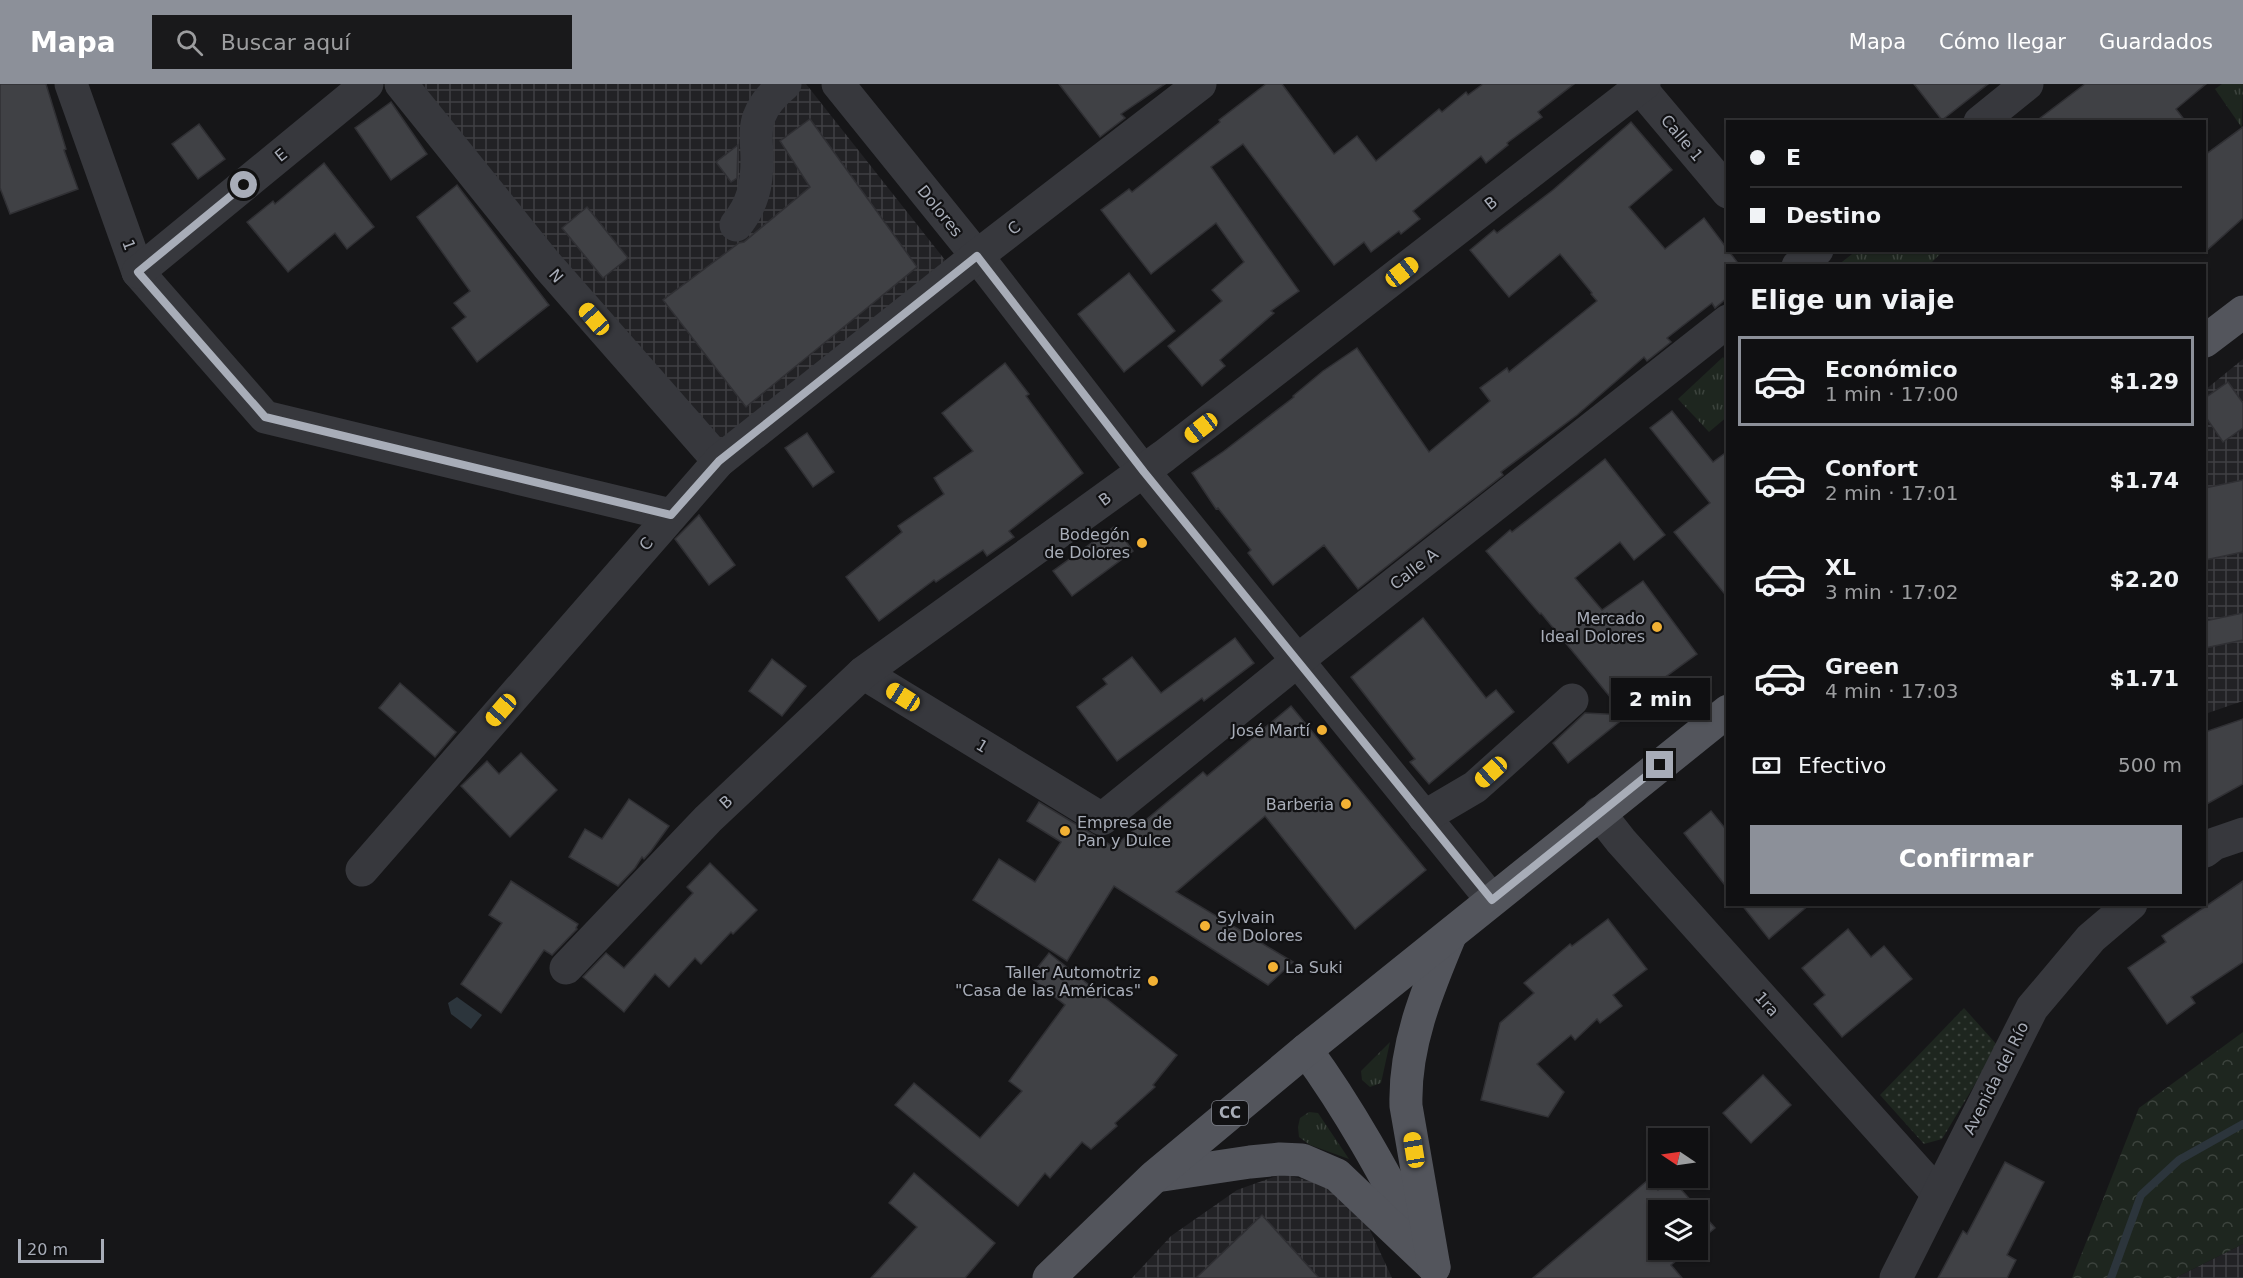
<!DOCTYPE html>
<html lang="es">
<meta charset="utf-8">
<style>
:root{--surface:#101012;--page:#19191b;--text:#f1f3f6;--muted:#9c9d9f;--line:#303032;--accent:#8c9099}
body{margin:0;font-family:"DejaVu Sans",sans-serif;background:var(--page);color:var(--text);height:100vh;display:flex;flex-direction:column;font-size:22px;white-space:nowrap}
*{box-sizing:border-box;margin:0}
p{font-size:20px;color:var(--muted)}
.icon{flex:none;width:33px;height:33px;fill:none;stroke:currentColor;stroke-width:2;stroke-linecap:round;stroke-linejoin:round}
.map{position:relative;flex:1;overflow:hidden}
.details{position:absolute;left:1726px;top:180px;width:480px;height:642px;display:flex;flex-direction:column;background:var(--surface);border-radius:0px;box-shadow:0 2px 4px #0004,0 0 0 2px var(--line)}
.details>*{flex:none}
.top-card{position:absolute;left:1726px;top:36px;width:480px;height:132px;border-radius:0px;box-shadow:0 2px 4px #0004,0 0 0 2px var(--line);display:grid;align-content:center;height:132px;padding:0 24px;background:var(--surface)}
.needle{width:39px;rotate:283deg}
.buttons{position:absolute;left:1648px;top:1044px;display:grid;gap:12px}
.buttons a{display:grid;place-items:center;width:60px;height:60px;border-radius:0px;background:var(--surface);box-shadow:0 2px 4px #0004,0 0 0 2px var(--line);font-size:30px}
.scale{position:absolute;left:18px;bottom:15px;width:86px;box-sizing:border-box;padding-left:6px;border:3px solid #a8adb8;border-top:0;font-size:16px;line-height:21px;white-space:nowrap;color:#a8adb8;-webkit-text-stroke:4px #111113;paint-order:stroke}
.end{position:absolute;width:27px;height:27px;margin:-14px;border:8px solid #a8adb8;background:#111;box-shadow:0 0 0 3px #111}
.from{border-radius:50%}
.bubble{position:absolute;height:42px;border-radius:0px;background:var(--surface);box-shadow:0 2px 4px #0004,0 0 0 2px var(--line);font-size:20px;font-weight:700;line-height:42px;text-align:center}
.car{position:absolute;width:18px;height:36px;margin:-18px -9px;border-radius:8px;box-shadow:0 0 4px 2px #0007;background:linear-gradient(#f5c518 24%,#345 0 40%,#f5c518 0 76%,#345 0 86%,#f5c518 0)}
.top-card b{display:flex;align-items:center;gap:21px;height:57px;font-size:22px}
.top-card b+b{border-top:2px solid var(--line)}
.top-card i{width:15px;height:15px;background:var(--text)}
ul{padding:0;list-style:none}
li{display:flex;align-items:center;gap:18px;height:90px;margin:0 12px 9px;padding:0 12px;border:3px solid transparent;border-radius:0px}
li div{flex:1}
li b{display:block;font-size:22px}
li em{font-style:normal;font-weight:700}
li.on{border-color:var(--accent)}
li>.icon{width:54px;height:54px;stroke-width:1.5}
h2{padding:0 24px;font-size:27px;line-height:72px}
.pay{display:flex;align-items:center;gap:15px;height:66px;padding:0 24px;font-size:22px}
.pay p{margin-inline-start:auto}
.button{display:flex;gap:12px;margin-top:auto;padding:12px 24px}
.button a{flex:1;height:69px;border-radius:0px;background:var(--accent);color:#fff;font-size:24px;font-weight:700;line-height:69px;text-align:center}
header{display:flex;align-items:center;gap:36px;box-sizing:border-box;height:84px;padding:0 30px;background:var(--accent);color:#fff}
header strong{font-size:28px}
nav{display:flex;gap:33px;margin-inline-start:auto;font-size:21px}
.search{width:420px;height:54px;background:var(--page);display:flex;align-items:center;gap:15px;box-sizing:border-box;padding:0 21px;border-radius:0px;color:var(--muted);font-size:22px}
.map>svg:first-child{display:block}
.industrial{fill:url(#industrial-grid)}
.grass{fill:url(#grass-tufts)}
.forest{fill:url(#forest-crowns)}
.park{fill:url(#park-dots)}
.water{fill:#2c353c}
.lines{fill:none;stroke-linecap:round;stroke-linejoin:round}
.stream{stroke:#2c353c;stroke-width:8}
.building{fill:#404145;stroke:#303034;stroke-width:1.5}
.minor{stroke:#37383d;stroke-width:33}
.major{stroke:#53555c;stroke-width:33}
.route{stroke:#a8adb8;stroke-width:8}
.poi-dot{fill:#f2b134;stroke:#111113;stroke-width:2}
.labels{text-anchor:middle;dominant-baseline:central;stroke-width:4.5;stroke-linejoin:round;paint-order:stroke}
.shield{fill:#111113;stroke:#7b7e86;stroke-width:1.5}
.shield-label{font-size:15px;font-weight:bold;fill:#a8adb8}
.street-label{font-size:16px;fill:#a8adb8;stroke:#111113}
.poi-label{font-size:16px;fill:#a8adb8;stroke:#111113;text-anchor:end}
</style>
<header>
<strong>Mapa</strong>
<div class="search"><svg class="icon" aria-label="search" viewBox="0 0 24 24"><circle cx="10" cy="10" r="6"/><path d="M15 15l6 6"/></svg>Buscar aquí</div>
<nav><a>Mapa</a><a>Cómo llegar</a><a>Guardados</a></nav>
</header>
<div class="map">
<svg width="2243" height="1194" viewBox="0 0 2243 1194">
<defs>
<pattern id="industrial-grid" width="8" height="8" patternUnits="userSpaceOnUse" patternTransform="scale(1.5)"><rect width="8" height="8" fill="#222225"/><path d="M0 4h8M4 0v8" fill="none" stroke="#3f3f43"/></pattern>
<pattern id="grass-tufts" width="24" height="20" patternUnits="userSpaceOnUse" patternTransform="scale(1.5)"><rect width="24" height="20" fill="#1e261f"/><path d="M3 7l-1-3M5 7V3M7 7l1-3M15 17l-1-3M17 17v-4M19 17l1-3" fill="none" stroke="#3c433d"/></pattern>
<pattern id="forest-crowns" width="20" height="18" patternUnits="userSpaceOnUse" patternTransform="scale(1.5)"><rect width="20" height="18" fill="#1e261f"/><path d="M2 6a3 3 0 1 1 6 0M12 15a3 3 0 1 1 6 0" fill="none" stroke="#3c433d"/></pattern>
<pattern id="park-dots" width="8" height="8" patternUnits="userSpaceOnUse" patternTransform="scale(1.5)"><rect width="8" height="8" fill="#1e261f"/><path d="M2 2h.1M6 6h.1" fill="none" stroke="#3c433d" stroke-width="1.8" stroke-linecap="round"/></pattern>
</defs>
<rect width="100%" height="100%" fill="#161618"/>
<g class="industrial">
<path d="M422 0H806L949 181 710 373Z"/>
<path d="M2243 275V617L2205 630V306Z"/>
<path d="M1282 1090 1328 1101 1364 1133 1392 1194H1132L1171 1152 1237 1106Z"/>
<path d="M2243 1160V1194H2175Z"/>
</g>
<g class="grass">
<path d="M2222 0H2243L2242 44 2215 5Z"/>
<path d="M1856 167V166L1943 167 1929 181H1838Z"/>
<path d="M1723 273 1728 280V332L1709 348 1678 315Z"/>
<path d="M1390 958 1381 999 1370 1003 1362 996 1361 987Z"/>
<path d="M1309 1028 1318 1029 1349 1075 1310 1061 1299 1053 1298 1043 1300 1034Z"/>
</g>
<path class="forest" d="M2243 948V1160L2175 1194H2072L2139 1024Z"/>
<path class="park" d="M1964 924 1998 962 1942 1055 1924 1060 1880 1011Z"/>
<path class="water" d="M457 913 482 931 471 945 451 930 448 919Z"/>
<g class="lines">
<path class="stream" d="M2111 1194 2141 1111 2179 1076 2243 1040"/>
</g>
<g class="building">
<path d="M0 0H46L66 65 64 66 78 105 10 130 0 104Z"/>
<path d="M1059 0H1165L1121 30 1125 34 1100 53Z"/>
<path d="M1266 0H1282L1334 70 1357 52 1376 77 1439 25 1442 28 1466 8 1468 11 1483 0H1574L1538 28 1542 33 1507 59 1508 61 1486 79 1481 72 1413 127 1420 135 1401 150 1399 147 1371 168 1364 158 1334 181 1243 60 1211 83 1299 207 1271 227 1274 229 1220 276 1225 282 1202 302 1168 262 1222 217 1212 206 1244 178 1216 139 1151 190 1101 126 1129 105 1132 108 1220 38 1219 36Z"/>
<path d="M1914 0H1988L1942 36Z"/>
<path d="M2085 0H2206L2176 25 2186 38H2035Z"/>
<path d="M391 18 427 70 391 96 355 44Z"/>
<path d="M810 35 917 183 746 323 663 216 739 159 744 158 810 103 780 57Z"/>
<path d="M1631 38 1672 86 1629 123 1665 165 1704 134 1740 182H1728V213L1715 224 1712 219 1667 254 1671 258 1647 277 1644 273 1577 331 1501 388 1503 391 1358 505 1324 461 1273 501 1248 469 1251 466 1218 424 1216 425 1192 389 1224 367 1294 313 1293 312 1323 287 1357 264 1429 368 1490 317 1480 304 1507 284 1509 288 1597 217 1591 210 1592 209 1560 170 1509 213 1470 166 1494 146 1497 149 1553 106Z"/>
<path d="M199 40 225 75 198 95 172 60Z"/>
<path d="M2243 43V134L2205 168V71Z"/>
<path d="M738 61 737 94 731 98 716 78Z"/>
<path d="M324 79 374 143 347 165 335 149 288 188 247 138 273 117 275 120Z"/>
<path d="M457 101 549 221 477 278 452 244 466 233 454 219 470 207 417 133Z"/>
<path d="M587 123 628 174 603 194 562 144Z"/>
<path d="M1129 189 1175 247 1124 288 1078 230Z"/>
<path d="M1005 279 1029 310 1026 312 1083 389 1009 447 1014 453 987 472 983 466 936 498 934 496 879 537 846 493 902 448 898 442 944 410 934 394 973 367 942 329Z"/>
<path d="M2228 298 2243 319V344L2223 358 2205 332V314Z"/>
<path d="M1672 327 1713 378 1728 367V514L1674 448 1710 419 1650 344Z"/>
<path d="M807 349 834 388 813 403 785 364Z"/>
<path d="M1605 375 1665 451 1634 476 1620 458 1575 494 1602 526 1643 497 1697 570 1660 597 1664 602 1568 679 1553 659 1585 629 1625 631 1541 529 1540 530 1486 467 1510 446 1512 448Z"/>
<path d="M2243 396V468L2205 476V404Z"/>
<path d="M699 431 735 481 709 501 675 455Z"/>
<path d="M1115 442 1133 467 1072 512 1053 487Z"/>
<path d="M2243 529V556L2205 564V537Z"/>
<path d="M1423 534 1486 614 1496 606 1514 628 1429 700 1410 678 1415 675 1351 593Z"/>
<path d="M1235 554 1254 579 1204 617 1202 614 1117 677 1077 623 1107 600 1103 595 1132 573 1161 609Z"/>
<path d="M772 575 806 602 782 632 749 607Z"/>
<path d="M400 599 456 648 435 673 379 624Z"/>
<path d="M1291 622 1426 786 1355 845 1265 732 1176 808 1293 878 1268 901 1114 802 1067 877 973 816 999 775 1035 798 1061 758 1027 737 1039 718 1117 765 1122 756 1203 688 1207 692Z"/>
<path d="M2243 635V700L2205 721V648Z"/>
<path d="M521 669 557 706 510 753 461 702 487 677 499 690Z"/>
<path d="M629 715 669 742 651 767 644 775 642 773 635 784 618 802 569 773 585 745 602 755Z"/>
<path d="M1711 727 1728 748V805L1684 749Z"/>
<path d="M710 779 757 826 733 850 731 848 701 880 695 874 669 903 655 890 624 928 583 893 606 869 624 884 693 809 687 803Z"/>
<path d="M511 797 578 840 576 844 577 845 552 871 544 866 501 929 461 900 502 839 489 831Z"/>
<path d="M2243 797V878L2191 913 2195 919 2167 940 2128 884 2166 858 2162 852Z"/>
<path d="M1741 820H1810L1769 855Z"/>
<path d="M1608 835 1647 885 1613 911 1622 922 1600 939 1597 935 1575 956 1571 951 1537 980 1564 1008 1548 1033 1481 1016 1500 939 1534 909 1524 899 1570 860 1572 862Z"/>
<path d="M1848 845 1871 873 1884 862 1912 895 1842 953 1814 920 1825 911 1802 884Z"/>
<path d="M1049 869 1177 971 1153 1001 1155 1003 1115 1039 1117 1042 1091 1065 1082 1058 1050 1094 1045 1089 1018 1122 895 1021 914 999 980 1054 1022 1007 1009 997 1065 921 1030 893Z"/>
<path d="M1763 991 1791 1021 1751 1059 1723 1029Z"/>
<path d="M2005 1078 2044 1098 2007 1171 2016 1176 2007 1194H1938L1963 1147 1967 1150Z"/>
<path d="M914 1089 995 1159 965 1194H871L917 1143 889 1119Z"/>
<path d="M1671 1094 1715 1144 1698 1158V1126H1659V1166H1689L1671 1181 1682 1194H1533L1648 1096 1658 1106Z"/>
<path d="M1262 1131 1319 1194H1196Z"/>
</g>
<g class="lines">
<g class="minor">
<path d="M71 0 138 188 265 333 671 431"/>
<path d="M401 0 547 181 719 377"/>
<path d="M838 0 977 172 1144 388 1492 816"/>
<path d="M1637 0 1728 108"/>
<path d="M1980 38 2027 0"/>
<path d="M736 141C753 120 757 101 757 75 757 61 754 46 759 33 764 19 774 9 785 0"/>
<path d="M1798 182 1817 166"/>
<path d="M138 188 367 0"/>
<path d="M863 589 1102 735 1312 565 1728 237"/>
<path d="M1599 729 1621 757 1937 1109"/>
<path d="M1424 733 1475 703 1572 616"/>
<path d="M2205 767 2214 760 2243 750"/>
<path d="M362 786 719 377 977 172 1200 0"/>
<path d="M566 884 708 735 863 589 1164 372 1644 0"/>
<path d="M1896 1194 2032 924 2091 854 2131 820"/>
</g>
<g class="major">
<path d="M2205 257 2243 228"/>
<path d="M1306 966C1350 1026 1385 1091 1420 1157"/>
<path d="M1156 1092 1250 1078 1280 1075 1302 1076 1337 1091 1434 1183"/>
<path d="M1434 1183 1406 1022C1404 962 1427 907 1450 852"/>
<path d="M1049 1194 1154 1093 1306 966 1728 627"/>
</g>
</g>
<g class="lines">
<path class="route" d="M244 101 138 188 265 333 671 431 719 377 977 172 1144 388 1492 816 1660 681"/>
</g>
<g class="poi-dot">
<circle cx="1142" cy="459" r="6"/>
<circle cx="1657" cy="543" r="6"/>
<circle cx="1322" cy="646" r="6"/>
<circle cx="1346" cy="720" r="6"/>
<circle cx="1065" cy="747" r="6"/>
<circle cx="1205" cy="842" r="6"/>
<circle cx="1273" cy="883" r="6"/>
<circle cx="1153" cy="897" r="6"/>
</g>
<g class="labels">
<rect class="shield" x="1212" y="1017" width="36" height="24" rx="4.5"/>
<g class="shield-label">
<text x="1230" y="1029">CC</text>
</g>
<g class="street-label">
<text transform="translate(1682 54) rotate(50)">Calle 1</text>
<text transform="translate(281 71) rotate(-39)">E</text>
<text transform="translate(1491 119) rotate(-38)">B</text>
<text transform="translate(940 127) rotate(51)">Dolores</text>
<text transform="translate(1014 144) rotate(-38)">C</text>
<text transform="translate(129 161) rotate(70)">1</text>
<text transform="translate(556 192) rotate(49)">N</text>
<text transform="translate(1105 415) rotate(-36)">B</text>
<text transform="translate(646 460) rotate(-49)">C</text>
<text transform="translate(1414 485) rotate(-38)">Calle A</text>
<text transform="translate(982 662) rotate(31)">1</text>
<text transform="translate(726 718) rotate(-43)">B</text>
<text transform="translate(1767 920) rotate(48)">1ra</text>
<text transform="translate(1996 994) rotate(-63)">Avenida del Río</text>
</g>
<g class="poi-label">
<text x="1130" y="450">Bodegón<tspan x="1130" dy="18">de Dolores</tspan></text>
<text x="1645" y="534">Mercado<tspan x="1645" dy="18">Ideal Dolores</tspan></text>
<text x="1310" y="646">José Martí</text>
<text x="1334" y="720">Barberia</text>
<text x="1077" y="738" text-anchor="start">Empresa de<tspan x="1077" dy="18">Pan y Dulce</tspan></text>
<text x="1217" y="833" text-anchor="start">Sylvain<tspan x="1217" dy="18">de Dolores</tspan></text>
<text x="1285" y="883" text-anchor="start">La Suki</text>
<text x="1141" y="888">Taller Automotriz<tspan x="1141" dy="18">"Casa de las Américas"</tspan></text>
</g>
</g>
</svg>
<div class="buttons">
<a><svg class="needle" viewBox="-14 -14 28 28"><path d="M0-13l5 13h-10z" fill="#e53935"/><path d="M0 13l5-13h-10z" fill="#9c9d9f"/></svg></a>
<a><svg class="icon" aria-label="layers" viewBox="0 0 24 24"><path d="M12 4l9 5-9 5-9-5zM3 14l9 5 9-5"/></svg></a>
</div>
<div class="scale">20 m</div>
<i class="end from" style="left:244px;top:101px"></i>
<i class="end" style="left:1660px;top:681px"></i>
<div class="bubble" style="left:1611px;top:594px;width:99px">2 min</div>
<i class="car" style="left:1402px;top:188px;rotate:52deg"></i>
<i class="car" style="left:594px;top:235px;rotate:319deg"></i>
<i class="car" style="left:1201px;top:344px;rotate:232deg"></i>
<i class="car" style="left:903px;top:613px;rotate:302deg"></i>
<i class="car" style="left:501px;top:626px;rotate:221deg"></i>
<i class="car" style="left:1491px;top:688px;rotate:228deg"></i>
<i class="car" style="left:1414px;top:1066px;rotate:351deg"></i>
<div class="top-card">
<b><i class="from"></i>E</b>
<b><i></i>Destino</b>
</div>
<section class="details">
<h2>Elige un viaje</h2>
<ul>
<li class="on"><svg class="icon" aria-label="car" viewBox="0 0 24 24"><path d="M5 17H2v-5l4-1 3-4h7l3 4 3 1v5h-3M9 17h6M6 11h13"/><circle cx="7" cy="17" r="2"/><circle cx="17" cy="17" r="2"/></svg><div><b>Económico</b><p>1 min · 17:00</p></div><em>$1.29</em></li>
<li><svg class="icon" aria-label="car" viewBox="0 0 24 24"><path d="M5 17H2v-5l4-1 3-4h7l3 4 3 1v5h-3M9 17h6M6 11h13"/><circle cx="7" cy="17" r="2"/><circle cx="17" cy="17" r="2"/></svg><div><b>Confort</b><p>2 min · 17:01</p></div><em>$1.74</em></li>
<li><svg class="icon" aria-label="car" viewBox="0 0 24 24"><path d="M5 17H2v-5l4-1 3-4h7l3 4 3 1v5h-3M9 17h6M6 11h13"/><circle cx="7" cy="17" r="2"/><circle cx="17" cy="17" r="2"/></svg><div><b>XL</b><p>3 min · 17:02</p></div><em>$2.20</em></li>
<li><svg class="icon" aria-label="car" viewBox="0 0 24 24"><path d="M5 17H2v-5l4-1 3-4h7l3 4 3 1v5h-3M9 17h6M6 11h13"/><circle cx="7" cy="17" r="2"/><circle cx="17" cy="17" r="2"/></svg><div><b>Green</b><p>4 min · 17:03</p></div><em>$1.71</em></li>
</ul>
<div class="pay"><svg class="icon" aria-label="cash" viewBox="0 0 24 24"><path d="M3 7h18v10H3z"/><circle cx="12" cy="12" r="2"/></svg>Efectivo<p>500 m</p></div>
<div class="button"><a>Confirmar</a></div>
</section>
</div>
